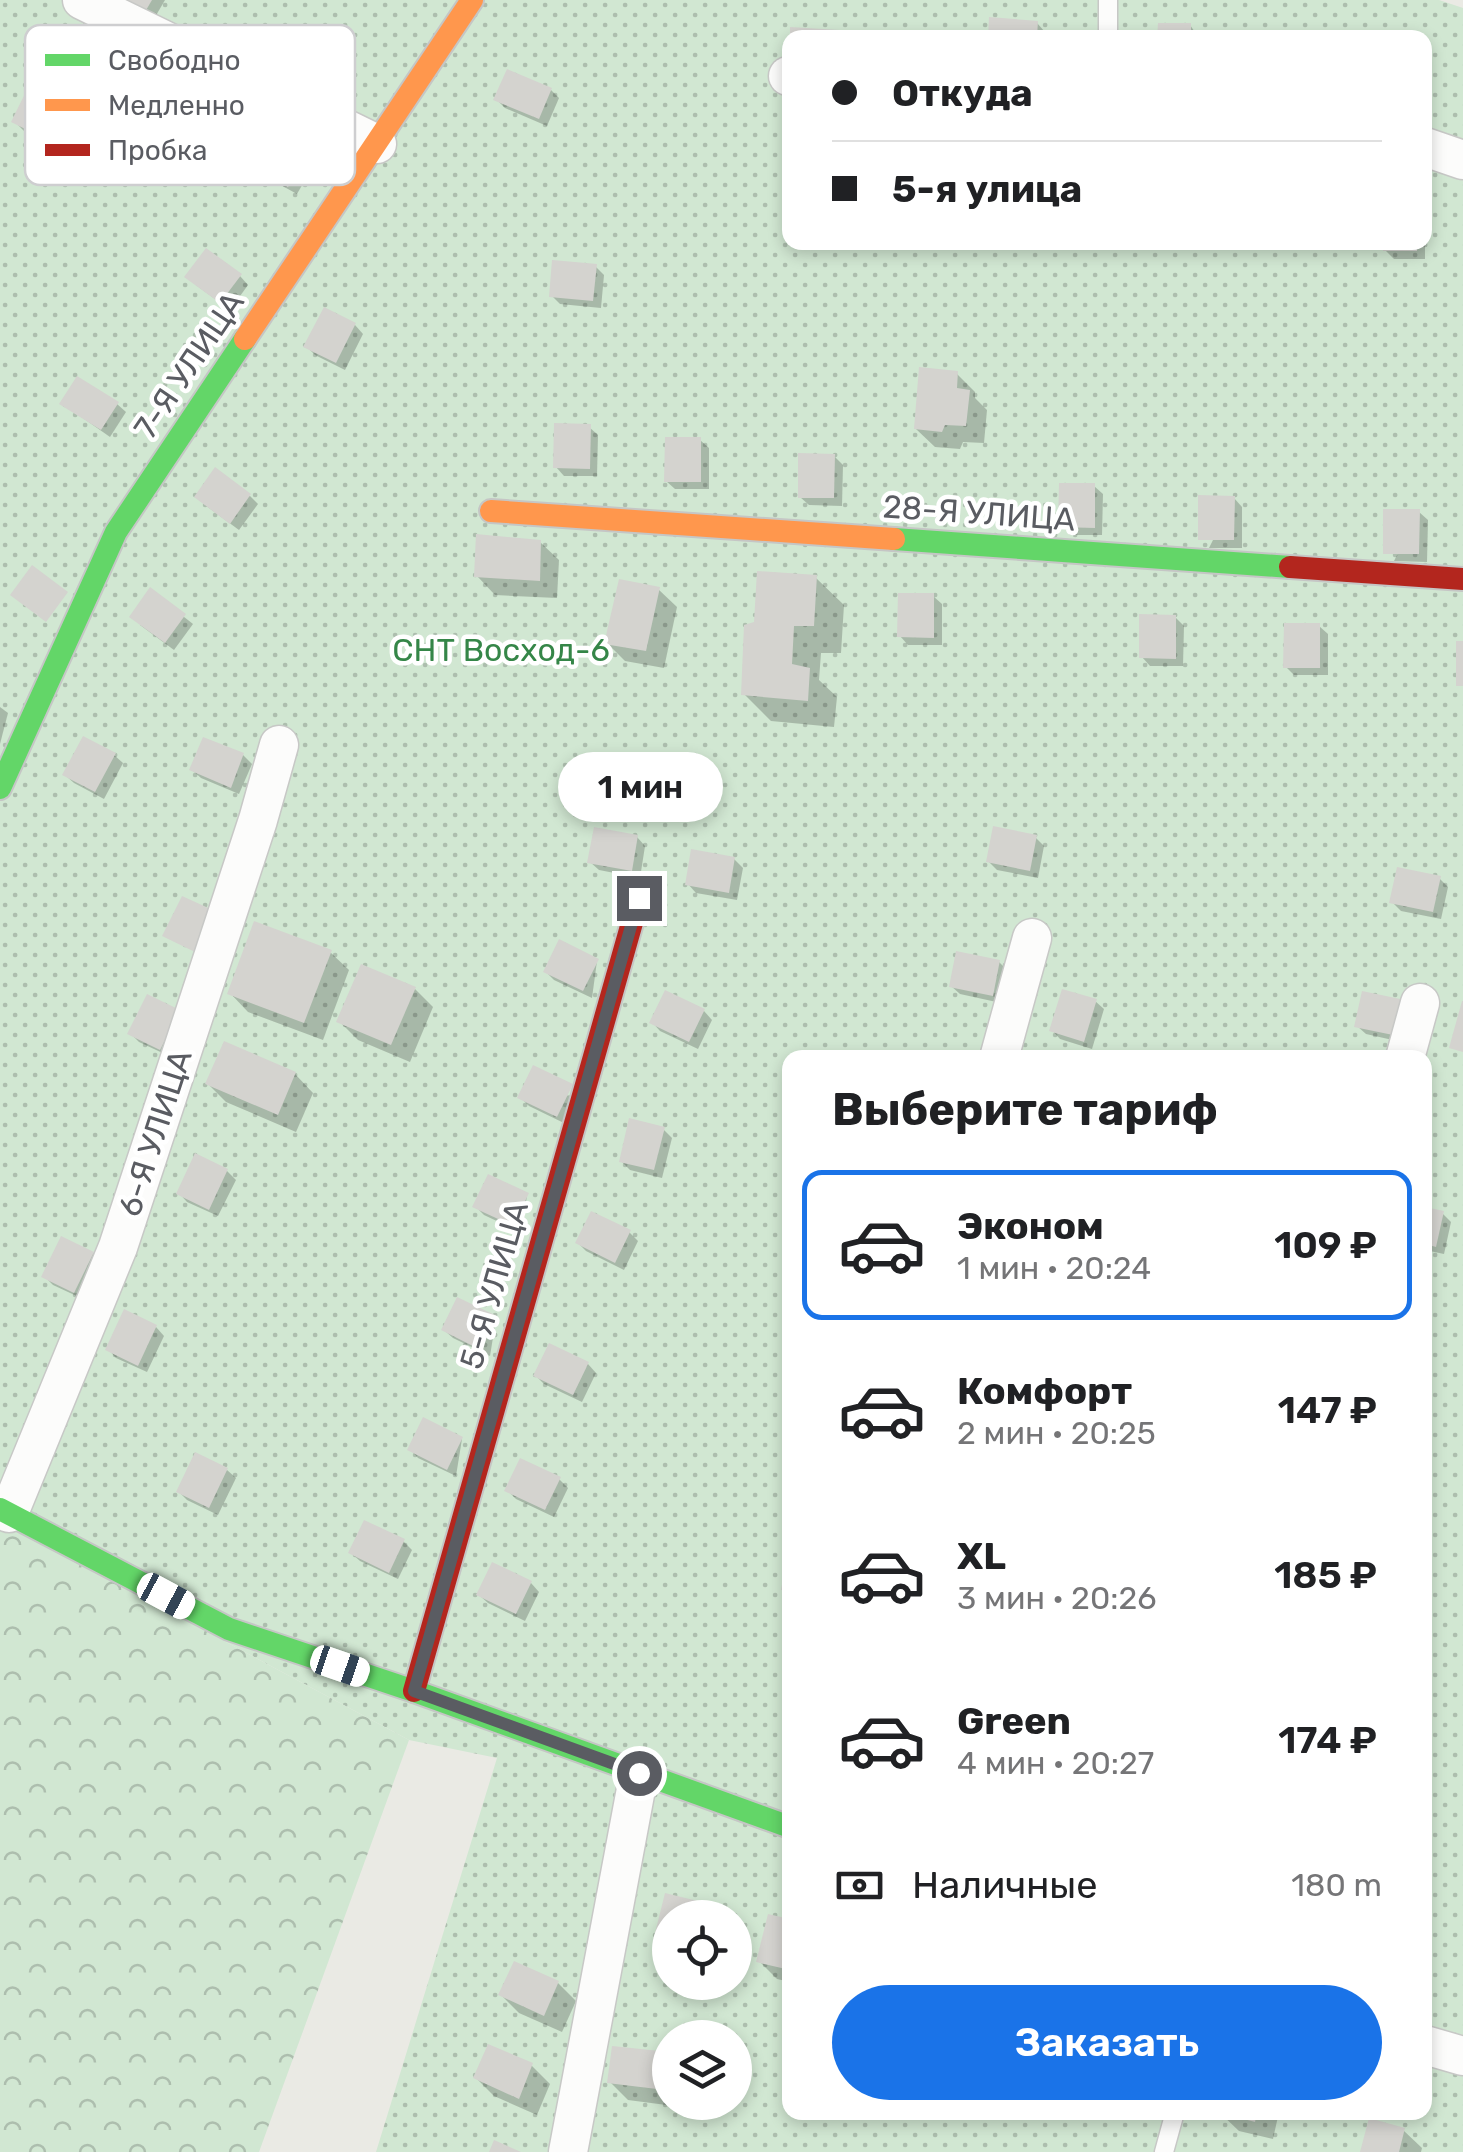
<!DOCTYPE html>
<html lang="ru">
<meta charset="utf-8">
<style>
:root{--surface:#fff;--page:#f6f6f6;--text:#202124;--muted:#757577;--line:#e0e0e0;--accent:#1a73e8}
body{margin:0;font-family:Rubik,sans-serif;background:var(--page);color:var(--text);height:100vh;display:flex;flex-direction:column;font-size:38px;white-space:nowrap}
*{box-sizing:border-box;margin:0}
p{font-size:32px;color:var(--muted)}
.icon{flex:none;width:55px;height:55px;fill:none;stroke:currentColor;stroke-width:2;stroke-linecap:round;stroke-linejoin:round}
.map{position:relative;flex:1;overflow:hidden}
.drawer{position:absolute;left:782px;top:1050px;width:650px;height:1070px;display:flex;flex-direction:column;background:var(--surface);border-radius:20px;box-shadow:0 5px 15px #0003}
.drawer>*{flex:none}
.top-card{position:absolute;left:782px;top:30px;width:650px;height:220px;border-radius:20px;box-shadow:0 5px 15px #0003;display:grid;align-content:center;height:220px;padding:0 50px;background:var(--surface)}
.buttons{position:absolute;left:652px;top:1900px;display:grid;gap:20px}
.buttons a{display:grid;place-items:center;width:100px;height:100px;border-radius:50%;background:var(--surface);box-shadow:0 5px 15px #0003;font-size:50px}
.end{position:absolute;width:45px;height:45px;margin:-22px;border:12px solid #5a5c62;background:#fff;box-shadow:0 0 0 5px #fff}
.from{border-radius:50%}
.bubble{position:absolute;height:70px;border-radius:35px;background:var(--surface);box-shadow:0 5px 15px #0003;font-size:32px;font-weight:600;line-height:70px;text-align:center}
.car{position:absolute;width:30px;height:60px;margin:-30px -15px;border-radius:12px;box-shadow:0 0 8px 2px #0007;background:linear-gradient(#fff 24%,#345 0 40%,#fff 0 76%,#345 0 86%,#fff 0)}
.top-card b{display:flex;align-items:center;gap:35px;height:95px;font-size:38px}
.top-card b+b{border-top:2px solid var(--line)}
.top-card i{width:25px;height:25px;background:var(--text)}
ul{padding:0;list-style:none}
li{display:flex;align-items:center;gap:30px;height:150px;margin:0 20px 15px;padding:0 30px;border:5px solid transparent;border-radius:20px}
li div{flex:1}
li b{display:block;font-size:38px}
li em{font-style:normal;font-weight:600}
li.selected{border-color:var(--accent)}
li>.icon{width:90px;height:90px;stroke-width:1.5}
h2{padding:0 50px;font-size:45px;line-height:120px}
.pay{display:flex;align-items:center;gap:25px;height:110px;padding:0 50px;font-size:38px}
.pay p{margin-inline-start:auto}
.cta{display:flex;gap:20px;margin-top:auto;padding:20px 50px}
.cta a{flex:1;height:115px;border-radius:60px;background:var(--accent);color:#fff;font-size:40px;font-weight:600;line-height:115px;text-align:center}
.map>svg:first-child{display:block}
.grass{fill:url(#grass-dots);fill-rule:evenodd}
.forest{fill:url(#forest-crowns)}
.shadow{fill:#0003}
.building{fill:#d4d3cf}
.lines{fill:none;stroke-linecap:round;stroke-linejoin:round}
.lane-casing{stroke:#c7c8c6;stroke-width:21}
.street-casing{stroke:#c7c8c6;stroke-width:41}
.fast-casing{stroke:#c5c6c5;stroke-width:26}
.slow-casing{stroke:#c5c6c5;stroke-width:26}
.jam-casing{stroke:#c5c6c5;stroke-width:26}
.lane{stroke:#fcfcfb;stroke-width:18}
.street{stroke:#fcfcfb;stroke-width:38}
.fast{stroke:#63d668;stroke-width:22}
.slow{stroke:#ff974d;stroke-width:22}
.jam{stroke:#b3261e;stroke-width:22}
.route{stroke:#5a5c62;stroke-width:12}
.labels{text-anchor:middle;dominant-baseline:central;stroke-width:9;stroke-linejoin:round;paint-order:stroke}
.street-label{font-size:32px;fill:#5a5c62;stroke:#fff}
.park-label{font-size:32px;fill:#358648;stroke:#fff}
.key{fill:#fff;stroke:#ceced0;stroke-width:2.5}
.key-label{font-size:28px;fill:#5a5c62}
</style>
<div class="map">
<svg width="1463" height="2152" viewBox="0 0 1463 2152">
<defs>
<pattern id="grass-dots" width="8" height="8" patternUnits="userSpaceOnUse" patternTransform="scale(2.5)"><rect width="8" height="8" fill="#d1e7d2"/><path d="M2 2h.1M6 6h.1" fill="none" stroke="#adbeae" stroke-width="1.8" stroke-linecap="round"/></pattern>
<pattern id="forest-crowns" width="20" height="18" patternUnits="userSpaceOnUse" patternTransform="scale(2.5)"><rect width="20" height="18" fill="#d1e7d2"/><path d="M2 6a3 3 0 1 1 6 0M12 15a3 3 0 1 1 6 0" fill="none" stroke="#adbeae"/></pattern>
</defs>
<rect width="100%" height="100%" fill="#eaeae4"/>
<path class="grass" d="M0 0H1439L1463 8V2152H376L497 1758 409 1740 0 1521ZM790 38H1425V242H790ZM790 1058H1425V2112H790ZM670 1918H735V1982H670ZM670 2038H735V2102H670Z"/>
<path class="forest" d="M0 1521 409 1740 259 2152H0Z"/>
<g class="shadow">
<path d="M114 0H165L151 24Z"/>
<path d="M1037 23 1045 32V38H991Z"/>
<path d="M1190 25 1199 38H1160Z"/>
<path d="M115 79 134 97 96 171 32 139 14 121Z"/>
<path d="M551 90 559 98 547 126 505 108 496 99Z"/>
<path d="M308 151 317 159 297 194 268 178 259 170Z"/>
<path d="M1385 242H1425V259H1394L1385 250Z"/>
<path d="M596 267 604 275 601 308 560 304 552 296Z"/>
<path d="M240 276 248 285 230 310 196 285Z"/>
<path d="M325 310 355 325 363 334 345 370 315 355 306 346Z"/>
<path d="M957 374 975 392V398L987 410 984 443 963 442 960 449 935 447 916 429Z"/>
<path d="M63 404H117L126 412 110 437Z"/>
<path d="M589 427 598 435 597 476H564L556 467Z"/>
<path d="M700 440 709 448V489H675L666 481Z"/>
<path d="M834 456 843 465 842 506 809 505 800 497Z"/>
<path d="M1094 486 1103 494 1102 535H1069Z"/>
<path d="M250 496 258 504 239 530 205 505Z"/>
<path d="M1234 498 1242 507V548H1209Z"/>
<path d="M1419 512 1428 520 1427 562 1394 561Z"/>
<path d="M540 542 559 560 557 598 495 595 477 576Z"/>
<path d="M816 578 844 605 841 653H821L819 680 837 697 834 727 771 721 744 694 756 624Z"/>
<path d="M658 589 677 607 664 668 625 661 607 643Z"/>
<path d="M151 591 193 624 174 650 140 625Z"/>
<path d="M933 596 942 604V645H908L900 636Z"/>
<path d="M1175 617 1184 626 1183 666H1150L1142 657Z"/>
<path d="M1319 626 1328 634V675H1294L1286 667Z"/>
<path d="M0 707 8 713 0 744Z"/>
<path d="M114 755 123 763 104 799 74 783 65 775Z"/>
<path d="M243 755 252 764 239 794 201 778 192 770Z"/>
<path d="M637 837 645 846 640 878 599 870 590 862Z"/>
<path d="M1036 838 1044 846 1038 878 997 870 988 861Z"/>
<path d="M734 859 743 868 737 900 696 893 688 884Z"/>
<path d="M1439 878 1448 887 1441 919 1401 911 1392 902Z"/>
<path d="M330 952 349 970 323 1040 248 1012 230 993Z"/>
<path d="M597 961 592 998 554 980 546 972Z"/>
<path d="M999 962 1007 970 1001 1003 960 994 951 986Z"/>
<path d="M415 989 433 1007 410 1062 358 1040 339 1021Z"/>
<path d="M1095 1001 1104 1009 1092 1049 1060 1039 1052 1030Z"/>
<path d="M704 1011 712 1020 698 1049 660 1031 652 1022Z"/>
<path d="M1413 1011 1406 1043 1366 1034 1357 1026Z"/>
<path d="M187 1020 169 1056 139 1042 130 1033Z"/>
<path d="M295 1074 313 1093 296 1132 226 1102 208 1084Z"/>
<path d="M580 1095 566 1124 529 1106 520 1097Z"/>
<path d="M664 1130 672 1138 662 1178 630 1170 621 1161Z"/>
<path d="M197 1157 227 1171 236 1180 218 1216 187 1202 179 1193Z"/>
<path d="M527 1195 522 1233 484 1215 475 1206Z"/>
<path d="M1425 1210 1442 1213 1451 1222 1444 1254 1425 1250Z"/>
<path d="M629 1232 638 1241 624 1270 586 1251 578 1243Z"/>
<path d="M93 1254 101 1263 83 1299 53 1285 44 1276Z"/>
<path d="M496 1319 490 1356 453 1338 444 1330Z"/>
<path d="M156 1327 164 1336 147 1372 116 1358 108 1349Z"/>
<path d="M588 1364 596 1373 582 1402 544 1384 536 1376Z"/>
<path d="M462 1439 456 1476 418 1458 410 1449Z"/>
<path d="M227 1470 236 1478 218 1515 187 1500 179 1492Z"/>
<path d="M559 1479 568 1488 554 1517 516 1499 507 1490Z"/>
<path d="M403 1541 412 1550 398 1579 360 1561 351 1553Z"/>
<path d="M531 1583 539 1592 525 1621 488 1603 479 1595Z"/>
<path d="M667 1896 700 1904 714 1918H670V1955L656 1941Z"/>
<path d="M790 1922V1982L777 1979 759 1961Z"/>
<path d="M558 1983 576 2001 562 2032 519 2013 501 1995Z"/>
<path d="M490 2047 532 2066 550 2084 537 2115 494 2096 476 2078Z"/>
<path d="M659 2053 670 2064V2102H674V2106L628 2100 610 2082Z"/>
<path d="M1279 2112 1273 2139 1239 2131 1220 2113Z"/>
<path d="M1403 2130 1422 2148 1421 2152H1363Z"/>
</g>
<g class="building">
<path d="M111 0H152L142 17Z"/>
<path d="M989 17 1038 21 1037 38H988Z"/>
<path d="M1158 23H1191V38H1157Z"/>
<path d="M790 27 840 30 839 38H790Z"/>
<path d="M50 43 117 77 78 155 11 122Z"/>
<path d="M507 69 552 88 539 119 493 100Z"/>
<path d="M278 131 310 149 288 187 256 170Z"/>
<rect x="1383" y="242" width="34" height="9"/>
<path d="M206 248 242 274 220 303 184 277Z"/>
<path d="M552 260 597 264 593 301 549 297Z"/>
<path d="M324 307 356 323 336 363 303 347Z"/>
<path d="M919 367 958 371 957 388 970 390 966 426 945 425 942 432 914 429Z"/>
<path d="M77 376 119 402 101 430 59 404Z"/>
<path d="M554 423 591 424 590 469 553 468Z"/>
<path d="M665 437H701V482H664Z"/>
<path d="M798 453 835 454 834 498H798Z"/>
<path d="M215 467 251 494 230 524 194 497Z"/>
<path d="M1059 483H1095V528L1058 527Z"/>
<path d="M1198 495 1235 496 1234 540H1198Z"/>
<path d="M1383 509H1420L1419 554H1383Z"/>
<path d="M476 534 541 540 540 581 474 577Z"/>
<path d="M32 565 68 592 46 622 10 595Z"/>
<path d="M757 571 817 575 814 626H794L792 664 810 668 808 701 741 695 744 625 754 622Z"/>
<path d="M619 579 660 587 646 651 604 644Z"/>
<path d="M150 587 186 614 165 643 129 617Z"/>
<path d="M898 593H934V638L897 637Z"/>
<path d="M1139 614 1176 615V659L1139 658Z"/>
<path d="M1284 623H1320V668H1283Z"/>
<rect x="1456" y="641" width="7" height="45"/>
<path d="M83 736 116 753 95 792 62 775Z"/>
<path d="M203 737 244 753 231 788 189 770Z"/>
<path d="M993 826 1037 835 1030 871 986 862Z"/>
<path d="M594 827 638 835 632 871 587 863Z"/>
<path d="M691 849 735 857 729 893 685 885Z"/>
<path d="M1397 867 1441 876 1433 912 1389 903Z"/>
<path d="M182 896 215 911 195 952 162 936Z"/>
<path d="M254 921 332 950 304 1023 227 994Z"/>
<path d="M559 939 599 959 583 991 543 972Z"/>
<path d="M956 951 1000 960 993 996 949 987Z"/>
<path d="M361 964 416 987 391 1045 336 1022Z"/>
<path d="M1062 989 1097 999 1084 1042 1049 1031Z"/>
<path d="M665 990 705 1009 689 1042 649 1023Z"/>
<path d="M1362 991 1405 1000 1398 1036 1354 1027Z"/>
<path d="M147 994 180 1010 160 1050 127 1034Z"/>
<path d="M1462 1001H1463V1052L1449 1048Z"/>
<path d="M224 1041 296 1072 278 1115 205 1084Z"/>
<path d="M533 1065 573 1084 557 1117 517 1098Z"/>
<path d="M629 1118 665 1127 654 1170 619 1162Z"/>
<path d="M195 1153 228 1169 209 1210 176 1194Z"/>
<path d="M488 1174 529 1193 513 1226 472 1207Z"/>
<path d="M1425 1207 1444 1211 1436 1247 1425 1244Z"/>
<path d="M591 1211 631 1230 615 1263 575 1243Z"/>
<path d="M61 1236 94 1252 74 1293 41 1277Z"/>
<path d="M457 1297 497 1316 481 1350 441 1330Z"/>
<path d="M124 1309 157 1325 138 1366 105 1350Z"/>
<path d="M549 1343 589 1362 573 1395 533 1376Z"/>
<path d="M423 1417 463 1437 447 1470 407 1450Z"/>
<path d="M195 1452 228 1468 209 1508 176 1492Z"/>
<path d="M520 1458 561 1477 545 1510 504 1491Z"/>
<path d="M364 1520 405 1539 389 1573 348 1553Z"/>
<path d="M788 1552 790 1553V1591L781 1590Z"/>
<path d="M492 1562 532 1581 516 1614 476 1595Z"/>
<path d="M665 1893 702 1902 698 1918H670V1945L653 1941Z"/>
<path d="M768 1914 790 1919V1970L756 1962Z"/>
<path d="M514 1961 559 1981 544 2016 498 1995Z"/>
<path d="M488 2044 533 2063 519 2099 473 2078Z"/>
<path d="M612 2046 660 2051 657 2089 607 2083Z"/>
<path d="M1218 2112H1257L1255 2122Z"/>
<path d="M1369 2118 1405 2128 1399 2152H1360Z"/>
<path d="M494 2140 521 2152H489Z"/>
</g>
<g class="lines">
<defs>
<g id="lane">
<path d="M1108 0V38"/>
<path d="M1164 2152 1175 2112"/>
</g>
<g id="street">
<path d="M82 0 377 144"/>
<path d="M788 76H790"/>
<path d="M1425 147 1463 160"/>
<path d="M999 1058 1032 938"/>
<path d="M1405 1058 1420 1003"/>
<path d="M9 1513 118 1247 258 820 279 745"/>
<path d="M1425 2045 1463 2056"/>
<path d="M568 2152 639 1773"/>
</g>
<g id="fast">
<path d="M894 539 1290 567"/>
<path d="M0 788 116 532 245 339"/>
<path d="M0 1509 229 1629 414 1691 790 1827"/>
</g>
<g id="slow">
<path d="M245 339 472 0"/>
<path d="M491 511 894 539"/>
</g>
<g id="jam">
<path d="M1290 567 1463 579"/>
<path d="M414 1691 639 898"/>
</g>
</defs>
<use href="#lane" class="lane-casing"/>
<use href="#street" class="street-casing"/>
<use href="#fast" class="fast-casing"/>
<use href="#slow" class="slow-casing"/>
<use href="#jam" class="jam-casing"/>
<use href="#lane" class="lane"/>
<use href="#street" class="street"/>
<use href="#fast" class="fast"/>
<use href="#slow" class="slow"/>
<use href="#jam" class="jam"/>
</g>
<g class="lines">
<path class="route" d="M639 898 414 1691 639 1773"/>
</g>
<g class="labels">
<g class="street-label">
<text transform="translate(189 365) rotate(-56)">7-Я УЛИЦА</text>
<text transform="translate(979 513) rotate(4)">28-Я УЛИЦА</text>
<text transform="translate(155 1133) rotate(-72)">6-Я УЛИЦА</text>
<text transform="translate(494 1285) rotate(-74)">5-Я УЛИЦА</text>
</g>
<g class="park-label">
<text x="501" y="650">СНТ Восход-6</text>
</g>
</g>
<rect x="25" y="25" width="330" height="160" rx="15" class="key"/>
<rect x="45" y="54" width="45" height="12" fill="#63d668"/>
<rect x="45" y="99" width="45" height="12" fill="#ff974d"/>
<rect x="45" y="144" width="45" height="12" fill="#b3261e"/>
<g class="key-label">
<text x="108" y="70">Свободно</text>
<text x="108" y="115">Медленно</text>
<text x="108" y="160">Пробка</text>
</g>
</svg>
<div class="buttons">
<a><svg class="icon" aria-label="locate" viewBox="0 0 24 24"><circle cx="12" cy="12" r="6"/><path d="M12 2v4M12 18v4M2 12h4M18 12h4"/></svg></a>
<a><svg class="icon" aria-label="layers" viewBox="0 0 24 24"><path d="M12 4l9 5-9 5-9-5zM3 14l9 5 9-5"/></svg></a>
</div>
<i class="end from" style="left:639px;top:1773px"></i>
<i class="end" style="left:639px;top:898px"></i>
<div class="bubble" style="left:558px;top:752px;width:165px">1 мин</div>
<i class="car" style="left:166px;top:1596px;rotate:118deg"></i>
<i class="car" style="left:340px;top:1666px;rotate:109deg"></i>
<div class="top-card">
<b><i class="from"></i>Откуда</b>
<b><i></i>5-я улица</b>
</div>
<section class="drawer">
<h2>Выберите тариф</h2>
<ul>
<li class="selected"><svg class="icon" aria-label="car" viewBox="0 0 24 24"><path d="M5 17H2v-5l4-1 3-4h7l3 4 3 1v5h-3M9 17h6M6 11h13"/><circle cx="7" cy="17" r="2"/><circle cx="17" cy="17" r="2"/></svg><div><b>Эконом</b><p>1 мин · 20:24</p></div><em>109 ₽</em></li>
<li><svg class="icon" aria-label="car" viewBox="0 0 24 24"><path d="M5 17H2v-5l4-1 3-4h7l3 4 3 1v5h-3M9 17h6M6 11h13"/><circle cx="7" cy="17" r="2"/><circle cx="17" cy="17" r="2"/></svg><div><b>Комфорт</b><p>2 мин · 20:25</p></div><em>147 ₽</em></li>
<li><svg class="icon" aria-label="car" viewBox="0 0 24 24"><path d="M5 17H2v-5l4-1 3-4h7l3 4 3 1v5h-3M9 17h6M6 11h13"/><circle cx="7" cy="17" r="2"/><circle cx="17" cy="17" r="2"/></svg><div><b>XL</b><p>3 мин · 20:26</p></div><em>185 ₽</em></li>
<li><svg class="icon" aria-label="car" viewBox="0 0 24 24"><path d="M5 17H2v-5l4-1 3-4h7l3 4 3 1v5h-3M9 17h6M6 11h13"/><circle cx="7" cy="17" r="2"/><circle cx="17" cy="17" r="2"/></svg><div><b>Green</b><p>4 мин · 20:27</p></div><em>174 ₽</em></li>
</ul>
<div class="pay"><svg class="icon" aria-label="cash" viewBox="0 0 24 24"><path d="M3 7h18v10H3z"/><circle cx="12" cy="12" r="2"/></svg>Наличные<p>180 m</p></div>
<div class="cta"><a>Заказать</a></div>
</section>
</div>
